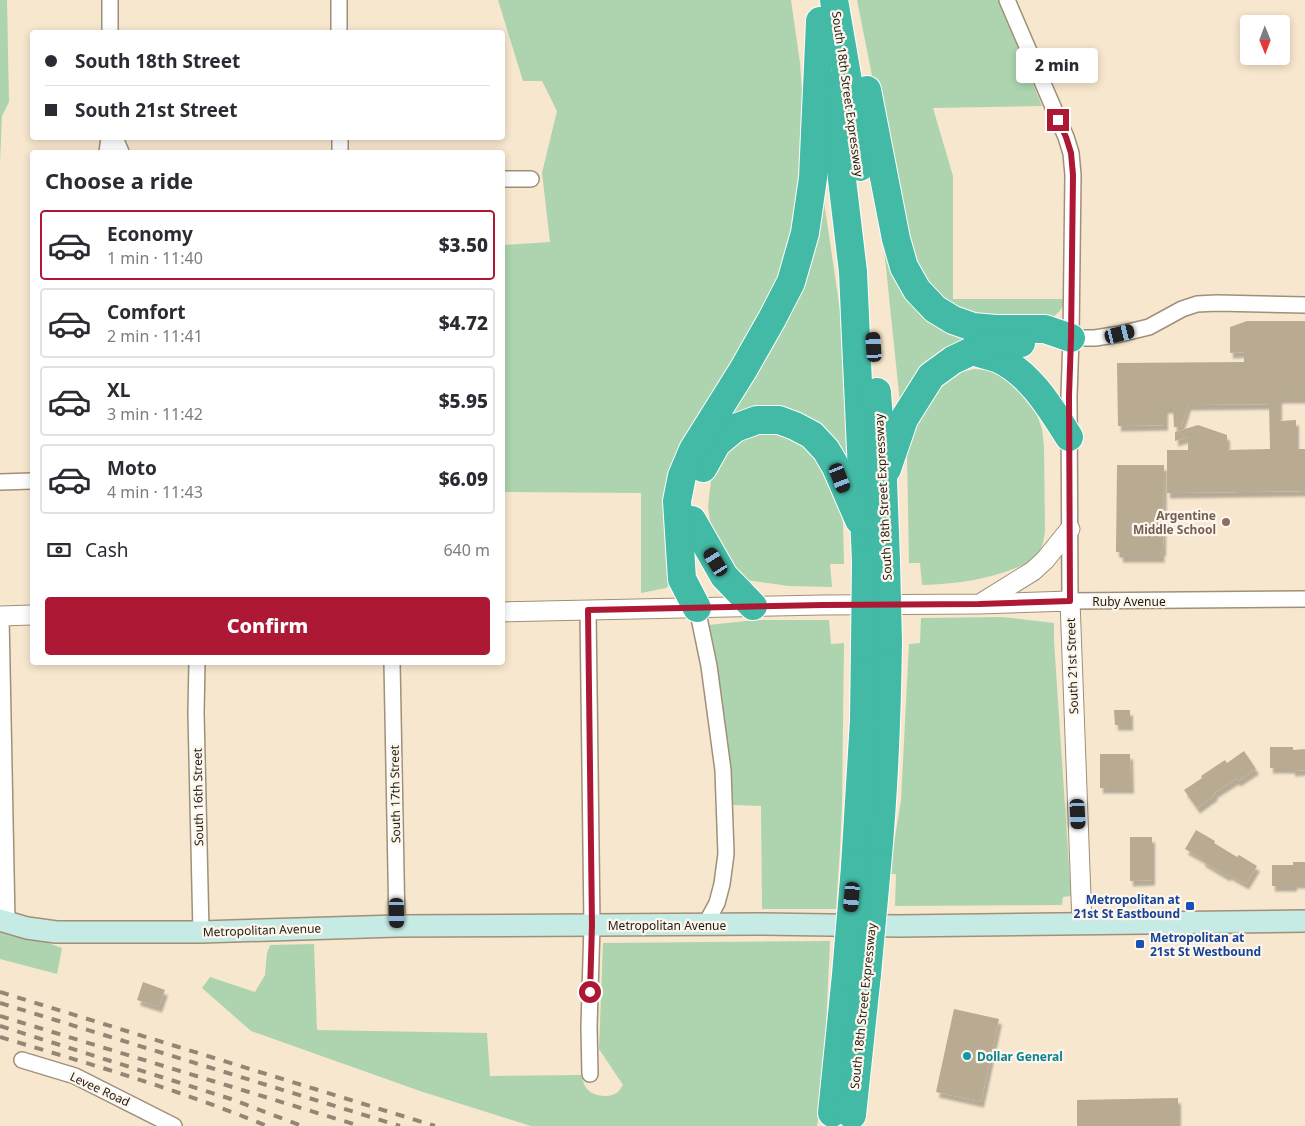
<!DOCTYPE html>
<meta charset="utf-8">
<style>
:root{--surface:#fff;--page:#f2f2f3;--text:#2b2b33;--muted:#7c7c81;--line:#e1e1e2;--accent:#ad1835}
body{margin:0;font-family:"Noto Sans",sans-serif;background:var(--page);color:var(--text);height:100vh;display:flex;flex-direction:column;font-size:19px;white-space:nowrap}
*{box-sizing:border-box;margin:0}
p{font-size:16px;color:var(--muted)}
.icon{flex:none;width:28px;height:28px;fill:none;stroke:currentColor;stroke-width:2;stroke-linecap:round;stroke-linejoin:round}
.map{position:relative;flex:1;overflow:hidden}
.panel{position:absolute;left:30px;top:150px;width:475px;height:515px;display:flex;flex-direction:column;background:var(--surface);border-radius:5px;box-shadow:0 2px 8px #0003}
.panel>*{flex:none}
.top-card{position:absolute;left:30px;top:30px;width:475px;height:110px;border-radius:5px;box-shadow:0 2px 8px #0003;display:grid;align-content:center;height:110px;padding:0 15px;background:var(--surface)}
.needle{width:32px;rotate:179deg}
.buttons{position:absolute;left:1240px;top:15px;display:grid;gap:10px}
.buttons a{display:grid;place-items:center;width:50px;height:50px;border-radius:5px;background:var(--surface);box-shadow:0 2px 8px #0003;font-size:25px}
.end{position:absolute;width:22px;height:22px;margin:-11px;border:6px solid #ad1835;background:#fff;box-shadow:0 0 0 2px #fff}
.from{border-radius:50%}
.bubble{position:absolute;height:35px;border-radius:5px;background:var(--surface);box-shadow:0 2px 8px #0003;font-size:16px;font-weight:800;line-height:35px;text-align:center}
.car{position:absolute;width:15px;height:30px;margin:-15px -8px;border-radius:6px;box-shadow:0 0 4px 1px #0007;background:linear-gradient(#222 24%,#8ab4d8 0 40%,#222 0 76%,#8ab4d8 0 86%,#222 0)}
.top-card b{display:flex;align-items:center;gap:18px;height:48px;font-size:19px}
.top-card b+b{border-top:1px solid var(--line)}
.top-card i{width:12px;height:12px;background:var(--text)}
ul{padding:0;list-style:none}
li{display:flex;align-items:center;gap:15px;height:70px;margin:0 10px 8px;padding:0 5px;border:2px solid var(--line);border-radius:5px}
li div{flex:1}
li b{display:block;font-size:19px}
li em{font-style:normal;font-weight:800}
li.on{border-color:var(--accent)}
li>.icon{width:45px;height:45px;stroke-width:1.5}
h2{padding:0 15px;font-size:22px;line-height:60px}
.pay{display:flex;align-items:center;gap:12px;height:55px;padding:0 15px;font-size:19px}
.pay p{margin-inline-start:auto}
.action{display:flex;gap:10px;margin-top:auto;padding:10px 15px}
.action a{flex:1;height:58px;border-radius:5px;background:var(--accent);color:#fff;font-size:20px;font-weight:800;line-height:58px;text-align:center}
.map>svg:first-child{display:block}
.green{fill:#add4af}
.building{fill:#b9aa92;filter:url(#shadow)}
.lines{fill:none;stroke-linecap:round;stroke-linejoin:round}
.minor-casing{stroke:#9f9079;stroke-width:18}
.tertiary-casing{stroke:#9f9079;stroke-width:21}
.secondary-casing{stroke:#9f9079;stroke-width:24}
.motorway-casing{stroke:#fff;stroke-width:30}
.minor{stroke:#fff;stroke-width:15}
.tertiary{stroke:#fff;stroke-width:19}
.secondary{stroke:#c6eae4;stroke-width:21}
.motorway{stroke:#42baa5;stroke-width:28}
.rail{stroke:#928675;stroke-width:4;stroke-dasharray:9 9;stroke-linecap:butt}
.motorway-bridge-casing{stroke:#fff;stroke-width:30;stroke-linecap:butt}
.motorway-bridge{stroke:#42baa5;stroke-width:28}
.route{stroke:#ad1835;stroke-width:6}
.education-dot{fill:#8d6e63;stroke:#fcf6ec;stroke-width:2}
.transit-dot{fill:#1a4fb4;stroke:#fcf6ec;stroke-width:2}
.culture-dot{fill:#0f9aa8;stroke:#fcf6ec;stroke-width:2}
.labels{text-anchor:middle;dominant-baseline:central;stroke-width:4.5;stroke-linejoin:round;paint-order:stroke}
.street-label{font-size:12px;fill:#201a11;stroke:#fcf6ec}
.education-label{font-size:12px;font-weight:bold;fill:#785e54;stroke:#fcf6ec;text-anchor:end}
.transit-label{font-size:12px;font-weight:bold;fill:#164399;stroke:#fcf6ec;text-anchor:end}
.culture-label{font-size:12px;font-weight:bold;fill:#0d838f;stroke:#fcf6ec;text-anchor:start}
</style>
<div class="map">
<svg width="1305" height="1126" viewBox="0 0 1305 1126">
<defs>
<filter id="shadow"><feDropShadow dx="3" dy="5.5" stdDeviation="1" flood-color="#0004"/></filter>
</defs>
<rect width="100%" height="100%" fill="#f7e7ce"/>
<g class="green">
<path d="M0 0H7L9 102 2 116 0 163Z"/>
<path d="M498 0H791L800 63 803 105 805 165 788 256 766 309 676 458 670 584 666 588 641 593V493L503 492V245L550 242 542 173 557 111 542 81H523Z"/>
<path d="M857 0H998L1042 106 933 108 953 176V299H1065C1062 309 1059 314 1049 319L966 316 934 294 906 247Z"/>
<path d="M822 188 840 310 848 463 824 438 722 426Z"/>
<path d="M882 229 893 254 981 335 900 403Z"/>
<path d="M974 369 996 371 1022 387 1035 409 1042 429 1044 447 1045 531C1043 547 1040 553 1030 565L1027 563C994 579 959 584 922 585L920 563H909L907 453 912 431 926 401 945 381 962 372Z"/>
<path d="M770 431 800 442 817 458 836 497 840 511 843 523 844 564H830L832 587 789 586 746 580 715 546 711 529 708 507 711 480 717 462 738 437Z"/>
<path d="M1002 617 1054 623V641L1071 896 1063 897 1062 905 895 906 896 874H889L901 800 909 644 920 643 921 618Z"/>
<path d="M755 620H829L831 644 844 643 842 806 840 849 836 909H762L761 806 733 805 709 625Z"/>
<path d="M0 929 37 939 62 948 57 974 0 959Z"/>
<path d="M830 941 823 1092 817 1126H531L420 1091 251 1031 202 988 210 977 255 992 265 975 267 953 270 945 314 944 317 1030 487 1033 490 1076 581 1075C583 1080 584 1086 588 1090 594 1097 611 1098 618 1092 620 1090 621 1087 623 1085L599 1049 603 943Z"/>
</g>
<g class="building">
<path d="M1247 321H1305V398H1279V421L1296 420V449H1305V491L1167 493V450H1188V437L1175 441V432L1198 425 1227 435V450L1270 449 1269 404 1188 405 1181 427H1174L1173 408H1165V425L1118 426 1117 363 1244 362V352L1230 353V327Z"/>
<path d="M1117 465H1164L1163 551H1161L1162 557H1120V552H1116Z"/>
<path d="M1114 710H1130V725H1115Z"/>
<path d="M1270 747H1293V750L1305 749V770L1292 771V768H1270Z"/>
<path d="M1244 751 1256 769 1238 781 1236 779 1214 793 1215 795 1197 808 1184 790 1202 778 1201 776 1225 760 1227 763Z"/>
<path d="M1100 754H1130L1131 788H1100Z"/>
<path d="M1196 830 1215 841 1214 843 1237 857 1239 855 1257 866 1246 884 1228 874 1227 876 1202 861 1203 859 1185 849Z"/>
<path d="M1130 837H1152V880L1130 881Z"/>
<path d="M1293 862H1305V883H1294V886H1272V865H1293Z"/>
<path d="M143 982 165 990 159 1007 137 1000Z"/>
<path d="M954 1009 999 1019 981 1102 936 1092Z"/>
<path d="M1178 1098V1126H1077V1100Z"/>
</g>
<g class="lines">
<defs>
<g id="minor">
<path d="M110 0V32"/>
<path d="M1007 0 1066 137 1071 153 1073 175 1071 338 1069 396 1070 601 1305 599"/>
<path d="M339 32V0"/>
<path d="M115 138 121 152"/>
<path d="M340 138V152"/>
<path d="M107 152 109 138"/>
<path d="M502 179H531"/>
<path d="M1071 338H1095L1120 334 1149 327 1182 309 1197 304 1217 303 1305 305"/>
<path d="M0 482 32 481"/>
<path d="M697 608 709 666 723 770 726 854 722 884 717 903 705 925"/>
<path d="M588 610 592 925 589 1027 590 1074"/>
<path d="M1 616 7 922"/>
<path d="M197 662 196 713 201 932"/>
<path d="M392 662 397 926"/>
<path d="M22 1060 75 1076 174 1126"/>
</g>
<g id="tertiary">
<path d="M983 602 1033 571 1045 560 1070 529"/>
<path d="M502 612 823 605 979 604 1070 601 1082 924"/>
<path d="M0 616 32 615"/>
</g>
<path id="secondary" d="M0 920 27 928 56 932H201L397 926 759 924 898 926 1305 921"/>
<g id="motorway">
<path d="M834 0 853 110 860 167"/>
<path d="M830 85 838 146 853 272 866 561"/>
<path d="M867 90 896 239 904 267 917 290 935 309 953 320 973 327 996 329H1045L1071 338"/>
<path d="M972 351C981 354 991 356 999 359 1031 374 1051 409 1069 437"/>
<path d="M877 392 883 480 886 560"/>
<path d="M703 468 717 443 735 428 757 420H779L795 426 812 435 826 450 836 467 859 520"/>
<path d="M887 469 904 419 931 376 953 360 972 351 996 344 1021 343"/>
<path d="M692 520 724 576 753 606"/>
<path d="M697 608 682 579 677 501 682 476 693 450 743 370 772 319 791 282 805 233 813 178 820 21"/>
<path d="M877 866C884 791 887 717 888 642"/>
<path d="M855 867 864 720 865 645"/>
<path d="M832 1113 846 975"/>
<path d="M852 1115 867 974"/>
</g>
</defs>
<use href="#minor" class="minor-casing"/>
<use href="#tertiary" class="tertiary-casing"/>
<use href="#secondary" class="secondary-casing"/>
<use href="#motorway" class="motorway-casing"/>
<use href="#minor" class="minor"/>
<use href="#tertiary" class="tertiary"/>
<use href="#secondary" class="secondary"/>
<use href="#motorway" class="motorway"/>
<g class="rail">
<path d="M0 992 435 1126"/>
<path d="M0 1003 400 1126"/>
<path d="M0 1016 360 1126"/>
<path d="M0 1026 231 1099 302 1126"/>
<path d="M0 1037C90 1064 180 1090 267 1126"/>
</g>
<defs>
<g id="motorway-bridge">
<path d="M886 560 888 642"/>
<path d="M865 645 866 561"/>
<path d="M867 974 877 866"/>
<path d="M846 975 855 867"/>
</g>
</defs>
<use href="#motorway-bridge" class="motorway-bridge-casing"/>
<use href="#motorway-bridge" class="motorway-bridge"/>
</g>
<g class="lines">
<path class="route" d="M590 992 592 925 588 610 823 605 979 604 1070 601 1069 396 1071 338 1073 175 1071 153 1066 137 1058 120"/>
</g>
<circle class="education-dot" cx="1226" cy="522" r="5"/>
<g class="transit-dot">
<rect x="1185" y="901" width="10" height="10" rx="2.5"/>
<rect x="1135" y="939" width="10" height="10" rx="2.5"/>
</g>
<circle class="culture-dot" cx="967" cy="1056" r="5"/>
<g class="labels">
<g class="street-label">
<text transform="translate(848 94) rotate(82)">South 18th Street Expressway</text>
<text transform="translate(883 497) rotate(-93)">South 18th Street Expressway</text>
<text x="1129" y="601">Ruby Avenue</text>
<text transform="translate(1072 666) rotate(-92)">South 21st Street</text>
<text transform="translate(395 794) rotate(-91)">South 17th Street</text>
<text transform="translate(198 797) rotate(-91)">South 16th Street</text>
<text x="667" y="925">Metropolitan Avenue</text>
<text transform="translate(262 930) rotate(-2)">Metropolitan Avenue</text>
<text transform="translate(863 1006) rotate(-84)">South 18th Street Expressway</text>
<text transform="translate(100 1089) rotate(25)">Levee Road</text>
</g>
<g class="education-label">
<text x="1216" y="515">Argentine<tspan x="1216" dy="14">Middle School</tspan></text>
</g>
<g class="transit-label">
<text x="1180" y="899">Metropolitan at<tspan x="1180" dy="14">21st St Eastbound</tspan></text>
<text x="1150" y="937" text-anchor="start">Metropolitan at<tspan x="1150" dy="14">21st St Westbound</tspan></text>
</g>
<g class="culture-label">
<text x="977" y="1056">Dollar General</text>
</g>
</g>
</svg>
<div class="buttons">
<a><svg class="needle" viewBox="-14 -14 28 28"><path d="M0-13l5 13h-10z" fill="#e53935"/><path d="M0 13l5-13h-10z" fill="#7c7c81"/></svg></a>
</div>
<i class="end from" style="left:590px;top:992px"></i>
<i class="end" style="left:1058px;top:120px"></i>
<div class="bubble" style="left:1016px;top:48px;width:82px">2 min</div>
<i class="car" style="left:1120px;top:334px;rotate:76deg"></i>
<i class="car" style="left:874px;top:347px;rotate:356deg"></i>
<i class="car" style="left:840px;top:478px;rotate:159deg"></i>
<i class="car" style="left:716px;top:562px;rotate:328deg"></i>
<i class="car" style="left:1078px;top:814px;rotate:177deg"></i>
<i class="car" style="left:852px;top:897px;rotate:185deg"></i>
<i class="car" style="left:397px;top:913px;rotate:179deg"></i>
<div class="top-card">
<b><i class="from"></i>South 18th Street</b>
<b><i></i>South 21st Street</b>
</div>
<section class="panel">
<h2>Choose a ride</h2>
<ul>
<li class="on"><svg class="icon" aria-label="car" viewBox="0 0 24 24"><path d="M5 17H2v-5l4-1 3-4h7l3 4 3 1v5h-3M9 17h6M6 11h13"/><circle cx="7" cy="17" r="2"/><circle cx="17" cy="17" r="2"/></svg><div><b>Economy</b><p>1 min · 11:40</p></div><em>$3.50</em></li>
<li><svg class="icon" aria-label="car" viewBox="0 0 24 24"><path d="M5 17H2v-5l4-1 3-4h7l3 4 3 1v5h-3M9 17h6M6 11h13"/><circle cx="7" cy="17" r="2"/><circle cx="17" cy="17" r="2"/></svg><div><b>Comfort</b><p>2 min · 11:41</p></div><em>$4.72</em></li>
<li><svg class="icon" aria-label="car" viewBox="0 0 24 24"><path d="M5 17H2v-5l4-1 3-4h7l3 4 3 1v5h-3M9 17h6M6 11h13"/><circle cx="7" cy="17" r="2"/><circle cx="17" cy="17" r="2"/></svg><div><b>XL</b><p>3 min · 11:42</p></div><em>$5.95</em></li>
<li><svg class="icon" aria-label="car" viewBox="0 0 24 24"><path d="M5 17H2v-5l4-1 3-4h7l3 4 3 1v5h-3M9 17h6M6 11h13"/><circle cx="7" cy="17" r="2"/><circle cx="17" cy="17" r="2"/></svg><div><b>Moto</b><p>4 min · 11:43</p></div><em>$6.09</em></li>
</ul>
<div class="pay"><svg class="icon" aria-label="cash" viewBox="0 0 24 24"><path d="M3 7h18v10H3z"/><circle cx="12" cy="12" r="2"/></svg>Cash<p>640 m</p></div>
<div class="action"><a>Confirm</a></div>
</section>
</div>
